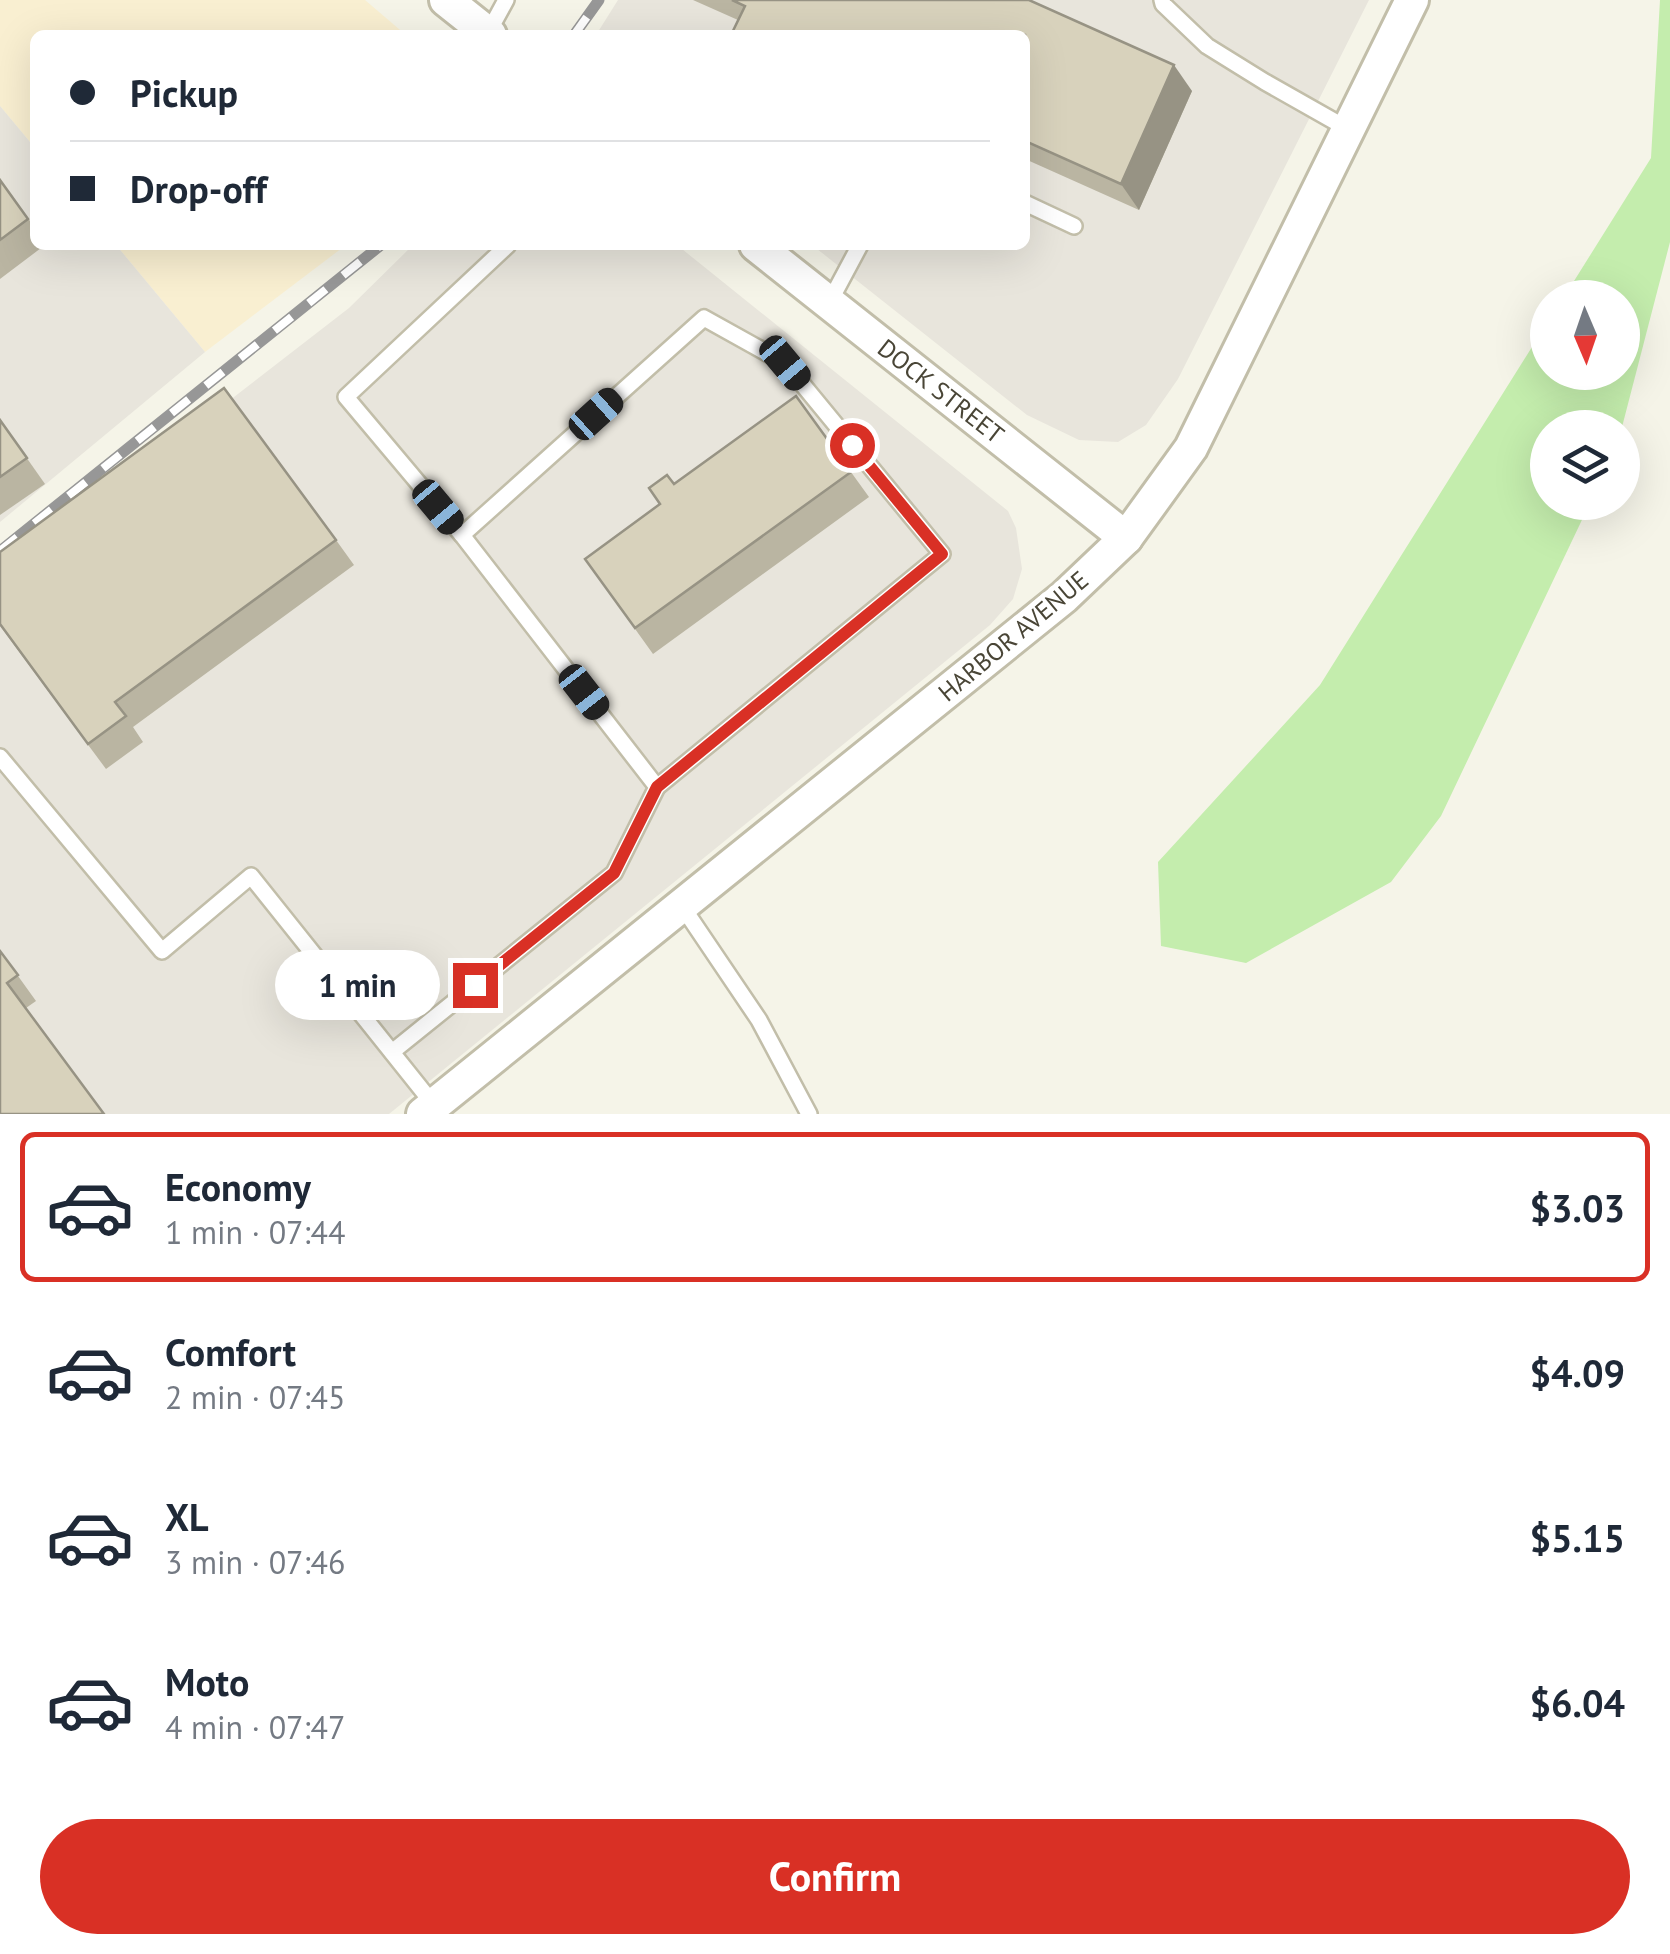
<!DOCTYPE html>
<meta charset="utf-8">
<style>
:root{--surface:#fff;--page:#f6f6f7;--text:#1f2937;--muted:#747a83;--line:#e0e1e3;--accent:#d93025}
body{margin:0;font-family:"PT Sans",sans-serif;background:var(--page);color:var(--text);height:100vh;display:flex;flex-direction:column;font-size:38px;white-space:nowrap}
*{box-sizing:border-box;margin:0}
p{font-size:32px;color:var(--muted)}
.icon{flex:none;width:55px;height:55px;fill:none;stroke:currentColor;stroke-width:2;stroke-linecap:round;stroke-linejoin:round}
.map{position:relative;height:1114px;overflow:hidden}
.sheet{display:flex;flex-direction:column;background:var(--surface);flex:1}
.sheet>*{flex:none}
.hud{position:absolute;left:30px;top:30px;width:1000px;height:220px;border-radius:15px;box-shadow:0 10px 40px #0002;display:grid;align-content:center;height:220px;padding:0 40px;background:var(--surface)}
.needle{width:65px;rotate:178deg}
.fabs{position:absolute;left:1530px;top:280px;display:grid;gap:20px}
.fabs a{display:grid;place-items:center;width:110px;height:110px;border-radius:50%;background:var(--surface);box-shadow:0 10px 40px #0002;font-size:50px}
.end{position:absolute;width:45px;height:45px;margin:-22px;border:12px solid #d93025;background:#fff;box-shadow:0 0 0 5px #fff}
.from{border-radius:50%}
.bubble{position:absolute;height:70px;border-radius:35px;background:var(--surface);box-shadow:0 10px 40px #0002;font-size:32px;font-weight:700;line-height:70px;text-align:center}
.car{position:absolute;width:30px;height:60px;margin:-30px -15px;border-radius:12px;box-shadow:0 0 8px 2px #0007;background:linear-gradient(#222 24%,#8ab4d8 0 40%,#222 0 76%,#8ab4d8 0 86%,#222 0)}
.hud b{display:flex;align-items:center;gap:35px;height:95px;font-size:38px}
.hud b+b{border-top:2px solid var(--line)}
.hud i{width:25px;height:25px;background:var(--text)}
ul{padding:18px 0 0;list-style:none}
li{display:flex;align-items:center;gap:30px;height:150px;margin:0 20px 15px;padding:0 20px;border:5px solid transparent;border-radius:15px}
li div{flex:1}
li b{display:block;font-size:38px}
li em{font-style:normal;font-weight:700}
li.selected{border-color:var(--accent)}
li>.icon{width:90px;height:90px;stroke-width:1.5}
.action{display:flex;gap:20px;margin-top:auto;padding:20px 40px}
.action a{flex:1;height:115px;border-radius:60px;background:var(--accent);color:#fff;font-size:40px;font-weight:700;line-height:115px;text-align:center}
.map>svg:first-child{display:block}
.commercial{fill:#f9efd1}
.industrial{fill:#e8e5dc}
.green{fill:#c4edad}
.lines{fill:none;stroke-linecap:round;stroke-linejoin:round}
.service-casing{stroke:#c2bea9;stroke-width:20}
.minor-casing{stroke:#c2bea9;stroke-width:38}
.service{stroke:#fff;stroke-width:15}
.minor{stroke:#fff;stroke-width:32}
.rail-casing{stroke:#979797;stroke-width:11}
.rail{stroke:#fff;stroke-width:8;stroke-dasharray:22;stroke-linecap:butt}
.wall{fill:#bab5a2}
.shaded-wall{fill:#979384}
.building{fill:#d8d2bc;stroke:#979384;stroke-width:2.5}
.route{stroke:#d93025;stroke-width:12}
.labels{text-anchor:middle;dominant-baseline:central;stroke-width:10;stroke-linejoin:round;paint-order:stroke}
.street-label{font-size:25px;fill:#494536;stroke:#fff}
</style>
<div class="map">
<svg width="1670" height="1114" viewBox="0 0 1670 1114">
<rect width="100%" height="100%" fill="#f5f4e8"/>
<g class="commercial">
<path d="M0 0H365L406 35H35V148L0 106Z"/>
<path d="M116 245H346L205 352Z"/>
</g>
<g class="industrial">
<path d="M618 0H1369L1178 379 1146 425 1118 442 1079 440 1027 415 812 245H1025V35H596Z"/>
<path d="M0 106 35 148V245H116L205 352 0 522Z"/>
<path d="M413 245H677L1008 511 1016 528 1022 569 1013 599 990 625 389 1114H0V578L349 308Z"/>
</g>
<path class="green" d="M1660 0H1670V242L1622 427 1548 428V502L1590 503 1441 816 1391 882 1246 963 1161 946 1158 862 1320 685 1547 323 1548 372H1622V298L1564 297 1651 158Z"/>
<g class="lines">
<defs>
<g id="service">
<path d="M1162 0 1163 4 1207 46 1265 82 1348 129"/>
<path d="M488 33 506 0"/>
<path d="M1025 203 1074 226"/>
<path d="M829 303 860 245"/>
<path d="M462 535 704 318 785 363 942 554 657 787"/>
<path d="M0 757 162 951 251 876 434 1105"/>
<path d="M682 906 759 1020 809 1114"/>
<path d="M392 1052 614 873 657 787 462 535 346 397 508 245"/>
</g>
<g id="minor">
<path d="M446 0 490 35"/>
<path d="M756 245 1126 538"/>
<path d="M423 1114 1064 597 1126 538 1191 448 1412 0"/>
</g>
</defs>
<use href="#service" class="service-casing"/>
<use href="#minor" class="minor-casing"/>
<use href="#service" class="service"/>
<use href="#minor" class="minor"/>
<defs>
<g id="rail">
<path d="M574 35 599 0"/>
<path d="M0 551 381 245"/>
</g>
</defs>
<use href="#rail" class="rail-casing"/>
<use href="#rail" class="rail"/>
</g>
<g class="wall">
<path d="M693 0H1029L1192 91 1139 210 1025 159V35L738 20Z"/>
<path d="M0 180 35 228V245H45L0 279Z"/>
<path d="M796 396 869 497 653 654 585 559 660 504 674 484Z"/>
<path d="M0 420 45 484 0 515Z"/>
<path d="M336 540 354 565 133 727 143 742 106 769 0 626V552Z"/>
<path d="M0 951 36 1001 26 1008 0 1114Z"/>
</g>
<path class="shaded-wall" d="M1174 65 1192 91 1139 210 1121 184Z"/>
<g class="building">
<path d="M732 0H1029L1174 65 1121 184 1025 141V35H731L745 6Z"/>
<path d="M0 180 28 219 0 240Z"/>
<path d="M224 388 336 540 115 702 126 716 88 744 0 624V552Z"/>
<path d="M796 396 851 472 635 628 585 559 660 504 649 488 667 475 674 484Z"/>
<path d="M0 420 27 458 0 477Z"/>
<path d="M0 951 18 975 7 983 104 1114H0Z"/>
</g>
<g class="lines">
<path class="route" d="M475 985 614 873 657 787 942 554 852 445"/>
</g>
<g class="labels">
<g class="street-label">
<text transform="translate(941 391) rotate(38)">DOCK STREET</text>
<text transform="translate(1013 636) rotate(-40)">HARBOR AVENUE</text>
</g>
</g>
</svg>
<div class="fabs">
<a><svg class="needle" viewBox="-14 -14 28 28"><path d="M0-13l5 13h-10z" fill="#e53935"/><path d="M0 13l5-13h-10z" fill="#747a83"/></svg></a>
<a><svg class="icon" aria-label="layers" viewBox="0 0 24 24"><path d="M12 4l9 5-9 5-9-5zM3 14l9 5 9-5"/></svg></a>
</div>
<i class="end from" style="left:852px;top:445px"></i>
<i class="end" style="left:475px;top:985px"></i>
<div class="bubble" style="left:275px;top:950px;width:165px">1 min</div>
<i class="car" style="left:785px;top:363px;rotate:140deg"></i>
<i class="car" style="left:596px;top:414px;rotate:48deg"></i>
<i class="car" style="left:438px;top:507px;rotate:140deg"></i>
<i class="car" style="left:584px;top:692px;rotate:142deg"></i>
<div class="hud">
<b><i class="from"></i>Pickup</b>
<b><i></i>Drop-off</b>
</div>
</div>
<section class="sheet">
<ul>
<li class="selected"><svg class="icon" aria-label="car" viewBox="0 0 24 24"><path d="M5 17H2v-5l4-1 3-4h7l3 4 3 1v5h-3M9 17h6M6 11h13"/><circle cx="7" cy="17" r="2"/><circle cx="17" cy="17" r="2"/></svg><div><b>Economy</b><p>1 min · 07:44</p></div><em>$3.03</em></li>
<li><svg class="icon" aria-label="car" viewBox="0 0 24 24"><path d="M5 17H2v-5l4-1 3-4h7l3 4 3 1v5h-3M9 17h6M6 11h13"/><circle cx="7" cy="17" r="2"/><circle cx="17" cy="17" r="2"/></svg><div><b>Comfort</b><p>2 min · 07:45</p></div><em>$4.09</em></li>
<li><svg class="icon" aria-label="car" viewBox="0 0 24 24"><path d="M5 17H2v-5l4-1 3-4h7l3 4 3 1v5h-3M9 17h6M6 11h13"/><circle cx="7" cy="17" r="2"/><circle cx="17" cy="17" r="2"/></svg><div><b>XL</b><p>3 min · 07:46</p></div><em>$5.15</em></li>
<li><svg class="icon" aria-label="car" viewBox="0 0 24 24"><path d="M5 17H2v-5l4-1 3-4h7l3 4 3 1v5h-3M9 17h6M6 11h13"/><circle cx="7" cy="17" r="2"/><circle cx="17" cy="17" r="2"/></svg><div><b>Moto</b><p>4 min · 07:47</p></div><em>$6.04</em></li>
</ul>
<div class="action"><a>Confirm</a></div>
</section>
